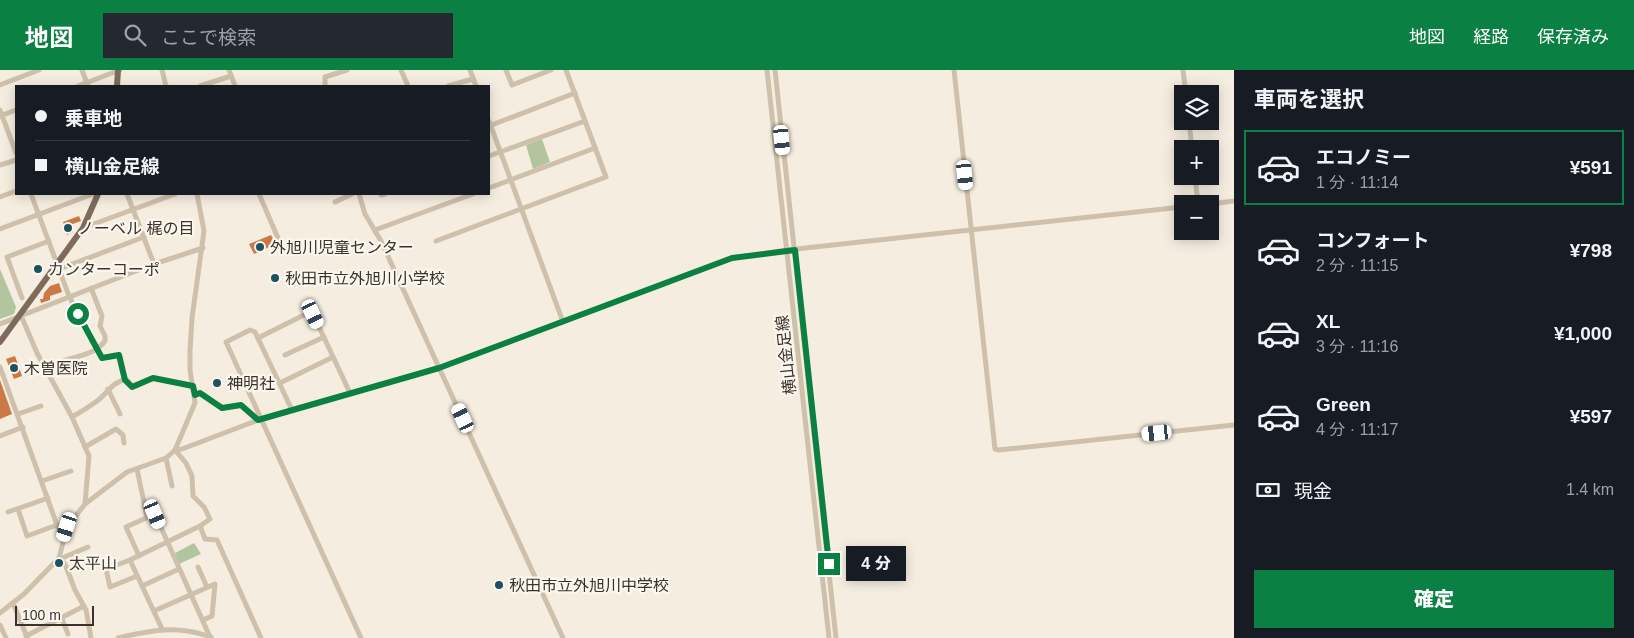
<!DOCTYPE html>
<html lang="ja">
<meta charset="utf-8">
<style>
:root{--surface:#171b24;--page:#242831;--text:#f1f3f6;--muted:#9ea1a6;--line:#363941;--accent:#0b8043}
body{margin:0;font-family:Helvetica,"Noto Sans JP",sans-serif;background:var(--page);color:var(--text);height:100vh;display:flex;flex-direction:column;font-size:19px;white-space:nowrap}
*{box-sizing:border-box;margin:0}
p{font-size:16px;color:var(--muted)}
.icon{flex:none;width:28px;height:28px;fill:none;stroke:currentColor;stroke-width:2;stroke-linecap:round;stroke-linejoin:round}
.map{position:relative;flex:1;overflow:hidden}
.panel{display:flex;flex-direction:column;background:var(--surface);width:400px}
.panel>*{flex:none}
.hud{position:absolute;left:15px;top:15px;width:475px;height:110px;border-radius:0px;box-shadow:0 2px 12px #0003;display:grid;align-content:center;height:110px;padding:0 20px;background:var(--surface)}
.buttons{position:absolute;left:1174px;top:15px;display:grid;gap:10px}
.buttons a{display:grid;place-items:center;width:45px;height:45px;border-radius:0px;background:var(--surface);box-shadow:0 2px 12px #0003;font-size:25px}
.scale{position:absolute;left:15px;bottom:12px;width:79px;box-sizing:border-box;padding-left:5px;border:2px solid #3b322b;border-top:0;font-size:14px;line-height:18px;white-space:nowrap;color:#3b322b;-webkit-text-stroke:4px #fbf7ee;paint-order:stroke}
.end{position:absolute;width:22px;height:22px;margin:-11px;border:6px solid #0b8043;background:#fff;box-shadow:0 0 0 2px #fff}
.from{border-radius:50%}
.bubble{position:absolute;height:35px;border-radius:0px;background:var(--surface);box-shadow:0 2px 12px #0003;font-size:16px;font-weight:800;line-height:35px;text-align:center}
.car{position:absolute;width:15px;height:30px;margin:-15px -8px;border-radius:6px;box-shadow:0 0 4px 1px #0007;background:linear-gradient(#fff 24%,#345 0 40%,#fff 0 76%,#345 0 86%,#fff 0)}
.hud b{display:flex;align-items:center;gap:18px;height:48px;font-size:19px}
.hud b+b{border-top:1px solid var(--line)}
.hud i{width:12px;height:12px;background:var(--text)}
ul{padding:0;list-style:none}
li{display:flex;align-items:center;gap:15px;height:75px;margin:0 10px 8px;padding:0 10px;border:2px solid transparent;border-radius:0px}
li div{flex:1}
li b{display:block;font-size:19px}
li em{font-style:normal;font-weight:800}
li.selected{border-color:var(--accent)}
li>.icon{width:45px;height:45px;stroke-width:1.5}
h2{padding:0 20px;font-size:22px;line-height:60px}
.pay{display:flex;align-items:center;gap:12px;height:55px;padding:0 20px;font-size:19px}
.pay p{margin-inline-start:auto}
.primary-button{display:flex;gap:10px;margin-top:auto;padding:10px 20px}
.primary-button a{flex:1;height:58px;border-radius:0px;background:var(--accent);color:#fff;font-size:20px;font-weight:800;line-height:58px;text-align:center}
header{display:flex;align-items:center;gap:30px;box-sizing:border-box;height:70px;padding:0 25px;background:var(--accent);color:#fff}
header strong{font-size:24px}
nav{display:flex;gap:28px;margin-inline-start:auto;font-size:18px}
.search{width:350px;height:45px;background:var(--page);display:flex;align-items:center;gap:12px;box-sizing:border-box;padding:0 18px;border-radius:0px;color:var(--muted);font-size:19px}
main{display:flex;flex:1;min-height:0}
.map>svg:first-child{display:block}
.green{fill:#b3c59f}
.building{fill:#cb7947}
.lines{fill:none;stroke-linecap:round;stroke-linejoin:round}
.minor{stroke:#cec0ab;stroke-width:5}
.major{stroke:#7e6b5b;stroke-width:6}
.route{stroke:#0b8043;stroke-width:6}
.poi-dot{fill:#1d5260;stroke:#fbf7ee;stroke-width:2}
.labels{text-anchor:middle;dominant-baseline:central;stroke-width:4.5;stroke-linejoin:round;paint-order:stroke}
.poi-label{font-size:16px;fill:#3b322b;stroke:#fbf7ee;text-anchor:start}
.street-label{font-size:16px;fill:#3b322b;stroke:#fbf7ee}
</style>
<header>
<strong>地図</strong>
<div class="search"><svg class="icon" aria-label="search" viewBox="0 0 24 24"><circle cx="10" cy="10" r="6"/><path d="M15 15l6 6"/></svg>ここで検索</div>
<nav><a>地図</a><a>経路</a><a>保存済み</a></nav>
</header>
<main>
<div class="map">
<svg width="1234" height="568" viewBox="0 0 1234 568">
<rect width="100%" height="100%" fill="#f5eee0"/>
<g class="green">
<path d="M542 69 550 92 533 99 526 75Z"/>
<path d="M0 199 16 237 14 244 0 249Z"/>
<path d="M194 473 201 484 179 494 175 483Z"/>
</g>
<g class="building">
<path d="M79 146 81 151 70 155 73 162 67 165 63 152Z"/>
<path d="M271 165 276 174 254 184 249 174Z"/>
<path d="M59 213 62 222 50 226V230L41 233 40 229H43L44 223 50 216Z"/>
<path d="M15 286 22 306 14 309 6 289Z"/>
<path d="M0 310 12 344 0 349Z"/>
</g>
<g class="lines">
<g class="minor">
<path d="M82 0 88 16"/>
<path d="M162 0 166 16"/>
<path d="M229 0 235 16"/>
<path d="M401 0 408 16"/>
<path d="M470 0 476 16"/>
<path d="M506 0 512 15 551 0"/>
<path d="M767 0 829 568"/>
<path d="M775 0 836 568"/>
<path d="M954 0 995 379 999 380 1234 355"/>
<path d="M1183 0 1186 24"/>
<path d="M0 15 39 0"/>
<path d="M78 16 120 0"/>
<path d="M200 16 231 6"/>
<path d="M325 16V7L347 0"/>
<path d="M448 16 473 9"/>
<path d="M0 40 16 83"/>
<path d="M0 46 16 40"/>
<path d="M489 51 563 252"/>
<path d="M1189 51 1192 79"/>
<path d="M489 56 575 23"/>
<path d="M489 86 585 51"/>
<path d="M0 95 16 90"/>
<path d="M1195 106 1198 134"/>
<path d="M489 118 595 78"/>
<path d="M31 124 69 226 102 288 119 285 125 310"/>
<path d="M127 124 154 194"/>
<path d="M259 124 281 175"/>
<path d="M359 124 365 144 381 171 563 568"/>
<path d="M381 125 385 124"/>
<path d="M0 127 16 121"/>
<path d="M335 132 352 124"/>
<path d="M1210 134 1234 131"/>
<path d="M83 158 175 124"/>
<path d="M0 159 93 124"/>
<path d="M375 160 473 124"/>
<path d="M436 171 606 107 566 0"/>
<path d="M59 199 144 167"/>
<path d="M22 228 7 187 49 171"/>
<path d="M20 246 23 250 37 283 72 347 89 386 85 434"/>
<path d="M0 254 154 194 203 178"/>
<path d="M258 268 308 243 313 244 350 323"/>
<path d="M285 285 324 267"/>
<path d="M0 297 57 455 64 467"/>
<path d="M48 300C63 285 91 290 105 271V266L100 256 102 246 91 218"/>
<path d="M280 313 333 287"/>
<path d="M108 319 120 344"/>
<path d="M195 325 200 323 222 338 241 335 258 350"/>
<path d="M292 340 255 262 250 260 226 272 361 568"/>
<path d="M18 344 41 336"/>
<path d="M72 347C81 342 89 337 97 331 107 324 113 310 127 310L133 317 153 308 193 316"/>
<path d="M0 366 23 357"/>
<path d="M85 377 116 359 123 365 124 373"/>
<path d="M175 380 182 379 261 349 439 298 733 188 787 180 1182 137"/>
<path d="M166 388 172 416"/>
<path d="M137 399 147 447"/>
<path d="M42 411 71 401"/>
<path d="M18 439 27 466 57 455"/>
<path d="M8 442 48 428"/>
<path d="M200 456 205 469 217 470 261 568"/>
<path d="M139 486 126 457 155 444 210 567"/>
<path d="M59 488 65 494 75 520 86 540 91 568"/>
<path d="M60 489 88 477"/>
<path d="M130 490 106 499 110 517 137 506"/>
<path d="M198 497 207 517"/>
<path d="M142 516 179 499"/>
<path d="M13 533 27 567"/>
<path d="M154 541 215 514 212 546 203 550"/>
<path d="M0 543 24 524 59 488 67 457 85 434 127 402 166 388 175 380 195 333 190 300V281L192 248 204 161 197 124"/>
<path d="M62 549 68 564"/>
<path d="M0 555 6 568"/>
<path d="M162 559 130 490 200 456 210 449 204 437 193 426 192 406 186 393 175 380"/>
<path d="M26 566 84 536"/>
<path d="M118 568C152 560 177 555 211 567"/>
</g>
<g class="major">
<path d="M117 16 118 0"/>
<path d="M0 272 83 158 98 124"/>
</g>
</g>
<g class="lines">
<path class="route" d="M78 244 102 288 119 285 125 310 132 317 153 308 193 316 195 325 200 323 222 338 241 335 258 350 439 298 732 188 795 180 829 494"/>
</g>
<g class="poi-dot">
<circle cx="68" cy="158" r="5"/>
<circle cx="260" cy="177" r="5"/>
<circle cx="38" cy="199" r="5"/>
<circle cx="275" cy="208" r="5"/>
<circle cx="14" cy="298" r="5"/>
<circle cx="217" cy="313" r="5"/>
<circle cx="59" cy="493" r="5"/>
<circle cx="499" cy="515" r="5"/>
</g>
<g class="labels">
<g class="poi-label">
<text x="78" y="158">ノーベル 梶の目</text>
<text x="270" y="177">外旭川児童センター</text>
<text x="48" y="199">カンターコーポ</text>
<text x="285" y="208">秋田市立外旭川小学校</text>
<text x="24" y="298">木曽医院</text>
<text x="227" y="313">神明社</text>
<text x="69" y="493">太平山</text>
<text x="509" y="515">秋田市立外旭川中学校</text>
</g>
<g class="street-label">
<text transform="translate(786 285) rotate(-96)">横山金足線</text>
</g>
</g>
</svg>
<div class="buttons">
<a><svg class="icon" aria-label="layers" viewBox="0 0 24 24"><path d="M12 4l9 5-9 5-9-5zM3 14l9 5 9-5"/></svg></a>
<a>+</a>
<a>−</a>
</div>
<div class="scale">100 m</div>
<i class="end from" style="left:78px;top:244px"></i>
<i class="end" style="left:829px;top:494px"></i>
<div class="bubble" style="left:846px;top:476px;width:60px">4 分</div>
<i class="car" style="left:782px;top:70px;rotate:174deg"></i>
<i class="car" style="left:965px;top:105px;rotate:174deg"></i>
<i class="car" style="left:313px;top:244px;rotate:155deg"></i>
<i class="car" style="left:463px;top:348px;rotate:335deg"></i>
<i class="car" style="left:1157px;top:363px;rotate:264deg"></i>
<i class="car" style="left:155px;top:444px;rotate:157deg"></i>
<i class="car" style="left:67px;top:457px;rotate:198deg"></i>
<div class="hud">
<b><i class="from"></i>乗車地</b>
<b><i></i>横山金足線</b>
</div>
</div>
<section class="panel">
<h2>車両を選択</h2>
<ul>
<li class="selected"><svg class="icon" aria-label="car" viewBox="0 0 24 24"><path d="M5 17H2v-5l4-1 3-4h7l3 4 3 1v5h-3M9 17h6M6 11h13"/><circle cx="7" cy="17" r="2"/><circle cx="17" cy="17" r="2"/></svg><div><b>エコノミー</b><p>1 分 · 11:14</p></div><em>¥591</em></li>
<li><svg class="icon" aria-label="car" viewBox="0 0 24 24"><path d="M5 17H2v-5l4-1 3-4h7l3 4 3 1v5h-3M9 17h6M6 11h13"/><circle cx="7" cy="17" r="2"/><circle cx="17" cy="17" r="2"/></svg><div><b>コンフォート</b><p>2 分 · 11:15</p></div><em>¥798</em></li>
<li><svg class="icon" aria-label="car" viewBox="0 0 24 24"><path d="M5 17H2v-5l4-1 3-4h7l3 4 3 1v5h-3M9 17h6M6 11h13"/><circle cx="7" cy="17" r="2"/><circle cx="17" cy="17" r="2"/></svg><div><b>XL</b><p>3 分 · 11:16</p></div><em>¥1,000</em></li>
<li><svg class="icon" aria-label="car" viewBox="0 0 24 24"><path d="M5 17H2v-5l4-1 3-4h7l3 4 3 1v5h-3M9 17h6M6 11h13"/><circle cx="7" cy="17" r="2"/><circle cx="17" cy="17" r="2"/></svg><div><b>Green</b><p>4 分 · 11:17</p></div><em>¥597</em></li>
</ul>
<div class="pay"><svg class="icon" aria-label="cash" viewBox="0 0 24 24"><path d="M3 7h18v10H3z"/><circle cx="12" cy="12" r="2"/></svg>現金<p>1.4 km</p></div>
<div class="primary-button"><a>確定</a></div>
</section>
</main>
